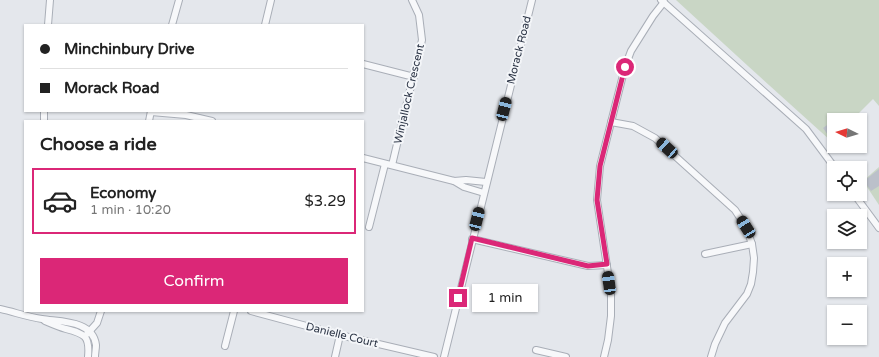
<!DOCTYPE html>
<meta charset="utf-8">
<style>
:root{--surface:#fff;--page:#f2f2f2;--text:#222;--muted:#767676;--line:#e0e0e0;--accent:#db2777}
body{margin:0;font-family:"Varela Round",sans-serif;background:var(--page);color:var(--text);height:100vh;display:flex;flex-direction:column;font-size:15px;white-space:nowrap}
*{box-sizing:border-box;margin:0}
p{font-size:13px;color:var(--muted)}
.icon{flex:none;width:22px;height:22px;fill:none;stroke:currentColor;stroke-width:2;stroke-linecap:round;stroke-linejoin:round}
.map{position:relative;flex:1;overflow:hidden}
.side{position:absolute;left:24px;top:120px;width:340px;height:192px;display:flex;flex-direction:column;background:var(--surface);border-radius:0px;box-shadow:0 1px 3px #0004}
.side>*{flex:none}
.guide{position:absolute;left:24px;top:24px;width:340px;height:88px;border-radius:0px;box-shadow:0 1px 3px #0004;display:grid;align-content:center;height:88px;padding:0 16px;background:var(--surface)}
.needle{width:26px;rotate:275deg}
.buttons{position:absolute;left:827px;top:113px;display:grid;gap:8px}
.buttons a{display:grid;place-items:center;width:40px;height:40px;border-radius:0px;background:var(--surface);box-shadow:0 1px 3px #0004;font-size:20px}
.end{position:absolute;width:18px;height:18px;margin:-9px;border:5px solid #db2777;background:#fff;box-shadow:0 0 0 2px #fff}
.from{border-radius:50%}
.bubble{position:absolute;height:28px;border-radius:0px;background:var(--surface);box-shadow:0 1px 3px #0004;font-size:13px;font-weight:600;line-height:28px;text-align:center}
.car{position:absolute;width:12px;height:24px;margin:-12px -6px;border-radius:5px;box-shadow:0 0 3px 1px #0007;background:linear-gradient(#222 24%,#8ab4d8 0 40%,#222 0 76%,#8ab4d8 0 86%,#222 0)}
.guide b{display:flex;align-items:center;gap:14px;height:38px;font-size:15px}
.guide b+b{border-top:1px solid var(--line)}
.guide i{width:10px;height:10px;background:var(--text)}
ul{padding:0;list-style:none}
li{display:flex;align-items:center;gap:12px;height:66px;margin:0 8px 6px;padding:0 8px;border:2px solid transparent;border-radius:0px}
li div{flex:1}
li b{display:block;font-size:15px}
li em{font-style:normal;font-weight:600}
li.active{border-color:var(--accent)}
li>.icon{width:36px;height:36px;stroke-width:1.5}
h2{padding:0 16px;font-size:18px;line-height:48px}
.cta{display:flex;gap:8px;margin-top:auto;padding:8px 16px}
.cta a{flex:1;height:46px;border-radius:0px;background:var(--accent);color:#fff;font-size:16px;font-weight:600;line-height:46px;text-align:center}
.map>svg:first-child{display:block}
.green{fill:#c9d6c5}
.building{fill:#bbc0ca}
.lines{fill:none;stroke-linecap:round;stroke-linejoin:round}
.street-casing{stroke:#a9aeb7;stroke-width:8}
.street{stroke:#f7f8fa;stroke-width:6}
.route{stroke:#db2777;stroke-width:5}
.labels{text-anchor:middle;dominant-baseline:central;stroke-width:4;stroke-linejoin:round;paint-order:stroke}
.street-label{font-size:11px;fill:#2b3445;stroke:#f4f6f9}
</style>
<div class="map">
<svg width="879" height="357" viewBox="0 0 879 357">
<rect width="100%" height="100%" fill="#e4e7ec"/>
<g class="green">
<path d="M676 0H879V106L873 99 852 120H834V138L831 141 748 66Z"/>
<path d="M879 167V205L863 181Z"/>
</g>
<g class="building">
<path d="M834 120V130L828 135 823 128Z"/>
<path d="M879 169V186L871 191 864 181Z"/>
<path d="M483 289 493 291 490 304 481 301 480 305 474 304 475 297 481 298Z"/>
</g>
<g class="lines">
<defs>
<g id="street">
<path d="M661 0 806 129 835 168"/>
<path d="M48 25 50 0"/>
<path d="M172 25 179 0"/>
<path d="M265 25 271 0"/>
<path d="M363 64 414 77"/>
<path d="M151 112 186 115 212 121"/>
<path d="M44 121V111"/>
<path d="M149 121 151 111"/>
<path d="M611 122 633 126 655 138 735 210 746 227 752 244 754 258 753 272 751 284 747 294 725 323 715 344 711 357"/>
<path d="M363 158 454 181 466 180 486 182"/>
<path d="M392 165 422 40 419 15 412 0"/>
<path d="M454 181 464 187 484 193"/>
<path d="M854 194 879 228"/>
<path d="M369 227 385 164"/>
<path d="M472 239 588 266 607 265"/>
<path d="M705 254 752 244"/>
<path d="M0 309C14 312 28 317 42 319 60 322 93 320 96 345 96 349 95 353 95 357"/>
<path d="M251 311 340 335 434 357"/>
<path d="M45 321C52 324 59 327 66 329 85 334 90 336 88 357"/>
<path d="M87 334 97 323 101 311"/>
<path d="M225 346 234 311"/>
<path d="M536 350 566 357"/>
<path d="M335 357 340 335"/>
<path d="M444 357 532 0"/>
<path d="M604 357 608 340 611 316V293L597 200 600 166 625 67 631 51 653 16 664 2"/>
</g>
</defs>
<use href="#street" class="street-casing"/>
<use href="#street" class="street"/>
</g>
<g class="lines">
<path class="route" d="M458 298 472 238 588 266 607 264 597 200 600 166 625 67"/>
</g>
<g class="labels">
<g class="street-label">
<text transform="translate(519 50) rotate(-76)">Morack Road</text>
<text transform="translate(409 94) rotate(-77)">Winjallock Crescent</text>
<text transform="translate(342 335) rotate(14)">Danielle Court</text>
</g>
</g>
</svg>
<div class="buttons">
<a><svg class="needle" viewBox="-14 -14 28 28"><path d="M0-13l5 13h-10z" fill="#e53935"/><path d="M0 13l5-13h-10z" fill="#767676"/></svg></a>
<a><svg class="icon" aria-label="locate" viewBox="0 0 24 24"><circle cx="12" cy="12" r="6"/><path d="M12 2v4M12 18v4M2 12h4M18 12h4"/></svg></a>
<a><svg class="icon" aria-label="layers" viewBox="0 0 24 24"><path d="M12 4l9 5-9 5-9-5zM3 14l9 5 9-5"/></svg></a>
<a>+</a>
<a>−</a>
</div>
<i class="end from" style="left:625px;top:67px"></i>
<i class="end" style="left:458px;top:298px"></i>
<div class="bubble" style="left:472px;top:284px;width:66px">1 min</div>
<i class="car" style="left:504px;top:109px;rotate:14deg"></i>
<i class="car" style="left:667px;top:148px;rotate:312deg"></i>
<i class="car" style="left:477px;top:219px;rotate:14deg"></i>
<i class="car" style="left:746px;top:227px;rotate:328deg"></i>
<i class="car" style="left:609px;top:283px;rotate:352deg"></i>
<div class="guide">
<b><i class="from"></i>Minchinbury Drive</b>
<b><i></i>Morack Road</b>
</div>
<section class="side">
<h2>Choose a ride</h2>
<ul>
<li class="active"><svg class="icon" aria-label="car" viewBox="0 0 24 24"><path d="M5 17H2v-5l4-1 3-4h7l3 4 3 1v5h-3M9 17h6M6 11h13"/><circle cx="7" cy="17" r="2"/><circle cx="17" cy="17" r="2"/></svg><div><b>Economy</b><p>1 min · 10:20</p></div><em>$3.29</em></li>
</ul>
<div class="cta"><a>Confirm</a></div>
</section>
</div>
